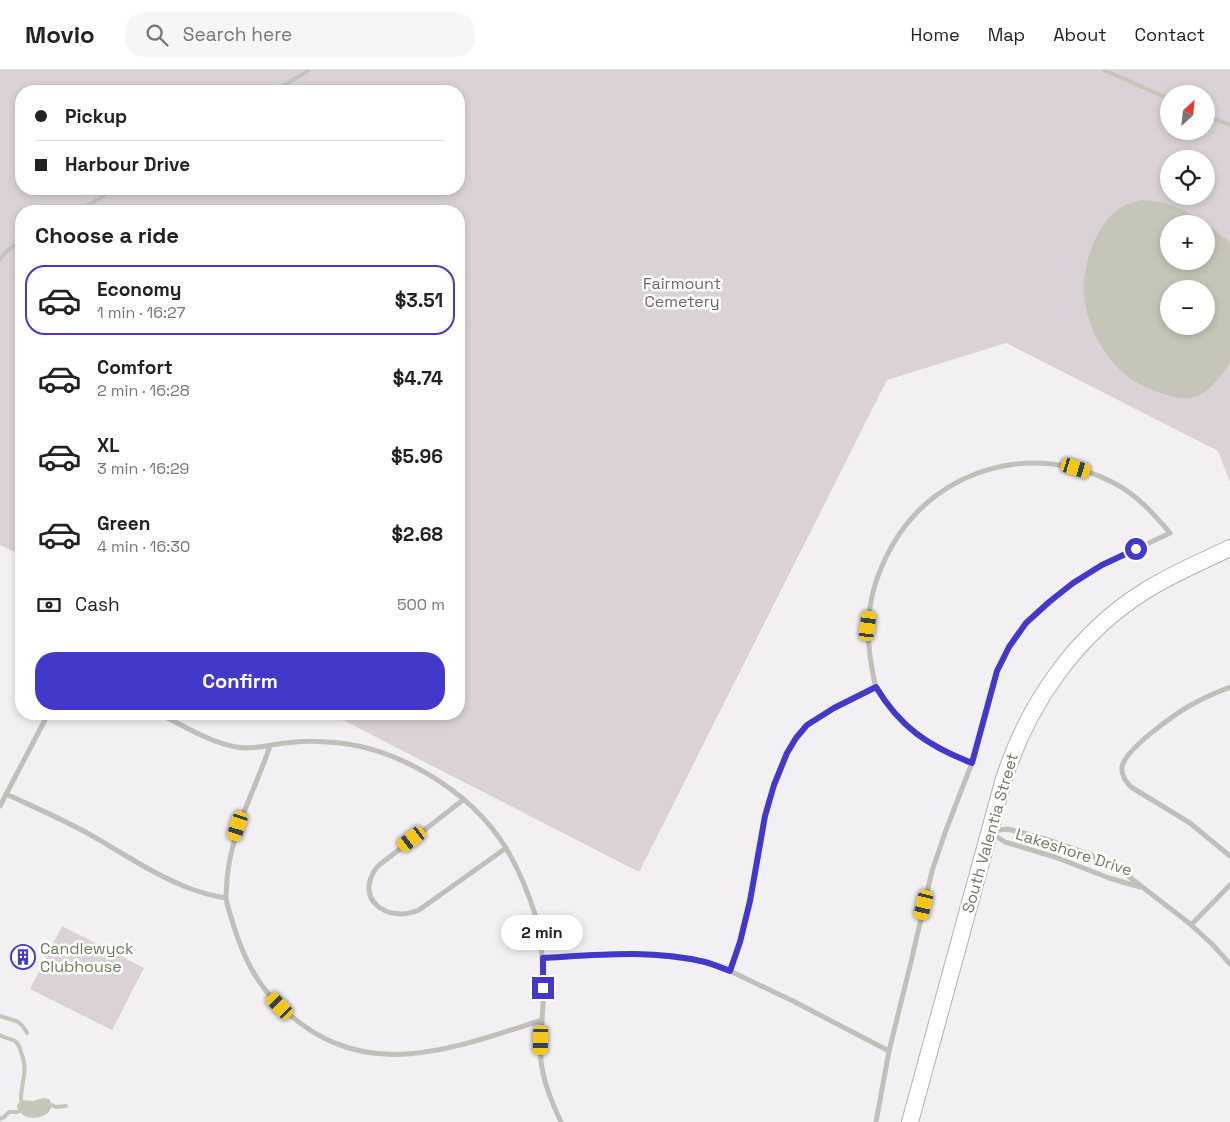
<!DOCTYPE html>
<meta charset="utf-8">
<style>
:root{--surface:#fff;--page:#f6f6f6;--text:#222;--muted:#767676;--line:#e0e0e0;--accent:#4239ca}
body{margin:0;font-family:"Space Grotesk",sans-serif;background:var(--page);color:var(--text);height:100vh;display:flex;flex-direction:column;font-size:19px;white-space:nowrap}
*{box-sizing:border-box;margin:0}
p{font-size:16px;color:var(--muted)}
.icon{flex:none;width:28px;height:28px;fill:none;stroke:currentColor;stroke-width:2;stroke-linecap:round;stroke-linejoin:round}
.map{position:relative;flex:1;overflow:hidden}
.side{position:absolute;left:15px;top:135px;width:450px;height:515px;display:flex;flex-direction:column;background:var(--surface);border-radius:20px;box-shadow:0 2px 8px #0003}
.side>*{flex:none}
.guide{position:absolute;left:15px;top:15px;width:450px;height:110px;border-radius:20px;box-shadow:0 2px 8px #0003;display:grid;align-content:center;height:110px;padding:0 20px;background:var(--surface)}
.needle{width:32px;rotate:27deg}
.fabs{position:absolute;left:1160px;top:15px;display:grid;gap:10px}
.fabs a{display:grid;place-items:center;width:55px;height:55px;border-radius:50%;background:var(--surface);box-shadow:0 2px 8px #0003;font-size:25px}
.end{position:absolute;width:22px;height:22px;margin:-11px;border:6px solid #4239ca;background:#fff;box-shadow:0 0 0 2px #fff}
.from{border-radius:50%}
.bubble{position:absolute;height:35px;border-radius:18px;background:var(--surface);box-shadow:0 2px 8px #0003;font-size:16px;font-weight:600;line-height:35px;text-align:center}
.car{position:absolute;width:15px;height:30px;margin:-15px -8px;border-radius:6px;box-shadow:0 0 4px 1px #0007;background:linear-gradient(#f5c518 24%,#345 0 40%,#f5c518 0 76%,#345 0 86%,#f5c518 0)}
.guide b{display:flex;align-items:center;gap:18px;height:48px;font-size:19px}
.guide b+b{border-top:1px solid var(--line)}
.guide i{width:12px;height:12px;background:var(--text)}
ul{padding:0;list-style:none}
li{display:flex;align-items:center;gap:15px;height:70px;margin:0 10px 8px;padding:0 10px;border:2px solid transparent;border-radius:20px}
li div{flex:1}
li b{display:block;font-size:19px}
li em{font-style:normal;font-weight:600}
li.on{border-color:var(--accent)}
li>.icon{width:45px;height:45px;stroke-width:1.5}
h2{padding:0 20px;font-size:22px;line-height:60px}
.pay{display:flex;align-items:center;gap:12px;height:55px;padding:0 20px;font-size:19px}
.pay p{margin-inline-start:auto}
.button{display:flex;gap:10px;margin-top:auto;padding:10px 20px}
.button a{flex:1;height:58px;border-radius:20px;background:var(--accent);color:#fff;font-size:20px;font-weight:600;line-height:58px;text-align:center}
header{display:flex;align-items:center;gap:30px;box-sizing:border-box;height:70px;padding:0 25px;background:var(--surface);border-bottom:1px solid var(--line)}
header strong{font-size:24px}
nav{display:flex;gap:28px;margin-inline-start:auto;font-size:18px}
.search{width:350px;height:45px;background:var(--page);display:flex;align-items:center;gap:12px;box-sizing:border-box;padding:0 18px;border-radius:20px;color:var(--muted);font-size:19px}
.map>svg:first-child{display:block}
.green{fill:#dad2d7;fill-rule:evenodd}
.water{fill:#c5c6b9;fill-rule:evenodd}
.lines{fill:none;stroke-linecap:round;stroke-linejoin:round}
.stream{stroke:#c5c6b9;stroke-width:4}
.secondary-casing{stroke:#b2b4ab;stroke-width:18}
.street{stroke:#bec0b9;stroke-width:5}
.secondary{stroke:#fff;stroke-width:16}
.route{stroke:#4239ca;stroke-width:6}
.labels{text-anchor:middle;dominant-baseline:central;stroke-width:5;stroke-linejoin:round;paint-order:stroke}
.park-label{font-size:16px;fill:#75646b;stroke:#fff}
.street-label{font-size:16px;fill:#727862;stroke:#fff}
.poi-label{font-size:16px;fill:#727862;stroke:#fff;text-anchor:start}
</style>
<header>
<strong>Movio</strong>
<div class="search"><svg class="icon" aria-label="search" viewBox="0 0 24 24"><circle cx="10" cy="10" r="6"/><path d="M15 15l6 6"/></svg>Search here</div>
<nav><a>Home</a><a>Map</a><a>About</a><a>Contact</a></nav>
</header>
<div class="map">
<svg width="1230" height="1052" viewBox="0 0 1230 1052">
<rect width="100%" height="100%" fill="#f3f0f3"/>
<g class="green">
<path d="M0 0H1230V412L1218 381 1006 273 887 310 639 802 331 644H459V141H21V485L0 475ZM21 21H459V119H21ZM1169 24H1206V61H1169ZM1169 89H1206V126H1169ZM1169 154H1206V191H1169ZM1169 219H1206V256H1169Z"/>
<path d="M62 856 144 898 112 960 30 919Z"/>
</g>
<g class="water">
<path d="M1142 130C1177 131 1205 150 1230 173 1230 200 1230 228 1230 256 1230 265 1230 282 1230 290 1229 296 1222 304 1218 309 1200 331 1187 332 1161 323 1149 319 1137 314 1127 306 1104 288 1084 251 1084 221 1083 207 1087 190 1092 177 1103 150 1114 136 1142 130ZM1169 154H1206V191H1169ZM1169 219H1206V256H1169Z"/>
<path d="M43 1028 49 1029 52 1035C49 1052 18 1052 17 1035L21 1030 33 1031Z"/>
</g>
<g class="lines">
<g class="stream">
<path d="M1104 0 1169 29"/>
<path d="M275 21 309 0"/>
<path d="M1206 46 1230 55"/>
<path d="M85 137 115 119"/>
<path d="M0 189 7 181 21 171"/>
<path d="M0 946C13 951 19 948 27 963"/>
<path d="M0 965C5 969 10 968 15 971 18 973 20 978 21 982 29 1001 21 1010 21 1030"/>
<path d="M52 1035 56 1037 66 1036"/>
<path d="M0 1049 4 1047 9 1042H18"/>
</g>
<defs>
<path id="secondary" d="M910 1052 1003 712C1027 635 1076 564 1145 521 1172 504 1201 492 1230 478"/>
</defs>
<use href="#secondary" class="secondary-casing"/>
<g class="street">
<path d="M1230 617C1217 622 1203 628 1191 635 1175 644 1125 679 1122 697 1121 705 1126 712 1131 717L1190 753 1230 786"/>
<path d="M160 644C184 656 209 672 236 677 252 680 269 675 285 673 299 671 313 671 327 672 395 675 470 720 506 778 518 798 528 822 535 844 543 873 544 904 543 934 542 953 540 972 541 991 543 1012 552 1033 561 1052"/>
<path d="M270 676C255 720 231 762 227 809 227 815 226 822 226 828 227 836 231 846 233 854 242 882 253 908 274 930 357 1016 443 982 542 950"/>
<path d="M6 724C34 737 62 749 89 764 121 782 151 803 186 817 199 822 212 826 226 828"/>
<path d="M463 730 378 796C352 828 387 854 419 840L506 778"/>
<path d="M0 736 48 644"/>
<path d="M991 761 1008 759 1046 769 1089 784 1119 799 1189 853 1212 874 1230 894"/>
<path d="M991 763 1005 772 1055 787 1109 808 1140 817"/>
<path d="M1191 855 1230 815"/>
<path d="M543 888 612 884H637L665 886 705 892 730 901 793 931 889 981"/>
<path d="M730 901 740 872 750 831 765 746 774 715 787 683 796 669 807 655 834 638 876 617"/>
<path d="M876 1052 889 981 911 892 932 801 946 760 972 693 997 601 1009 577 1026 553 1063 521 1093 500 1102 495 1170 463C1154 444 1137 425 1114 413 1035 371 938 397 893 474 881 495 873 515 870 538 867 559 868 577 872 598 873 604 874 611 876 617 879 623 884 630 889 636 910 664 939 680 972 693"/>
</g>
<use href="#secondary" class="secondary"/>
</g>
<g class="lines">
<path class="route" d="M543 918V888C596 885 651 879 705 892 713 894 722 898 730 901L740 872 750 831 765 746 774 715 787 683 796 668 807 655 834 638 876 617C900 657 928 676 972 693L997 601 1009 577 1026 553 1049 532 1073 513 1102 495 1136 479"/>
</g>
<defs>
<symbol id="building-ring" viewBox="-11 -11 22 22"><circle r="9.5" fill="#fff" stroke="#4239ca" stroke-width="1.5"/><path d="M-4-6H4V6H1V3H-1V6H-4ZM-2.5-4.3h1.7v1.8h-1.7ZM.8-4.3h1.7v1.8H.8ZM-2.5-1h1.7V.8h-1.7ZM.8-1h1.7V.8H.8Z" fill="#4239ca"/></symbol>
</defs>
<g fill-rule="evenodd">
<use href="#building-ring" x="9" y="873" width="28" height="28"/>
</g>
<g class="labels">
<g class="park-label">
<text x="682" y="213">Fairmount<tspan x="682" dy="18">Cemetery</tspan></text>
</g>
<g class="street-label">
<text transform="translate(990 763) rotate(-74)">South Valentia Street</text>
<text transform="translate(1074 782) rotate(18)">Lakeshore Drive</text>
</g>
<g class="poi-label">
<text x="40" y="878">Candlewyck<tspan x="40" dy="18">Clubhouse</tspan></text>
</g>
</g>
</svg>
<div class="fabs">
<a><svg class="needle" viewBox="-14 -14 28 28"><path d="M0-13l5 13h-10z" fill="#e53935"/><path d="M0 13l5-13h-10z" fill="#767676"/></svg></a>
<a><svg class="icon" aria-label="locate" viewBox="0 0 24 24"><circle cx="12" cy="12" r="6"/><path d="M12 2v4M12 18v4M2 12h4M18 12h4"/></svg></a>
<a>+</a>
<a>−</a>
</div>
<i class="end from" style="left:1136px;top:479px"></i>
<i class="end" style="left:543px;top:918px"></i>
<div class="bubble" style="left:501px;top:845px;width:82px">2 min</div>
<i class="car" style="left:1076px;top:398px;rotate:107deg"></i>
<i class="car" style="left:868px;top:556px;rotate:7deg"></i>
<i class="car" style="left:238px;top:756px;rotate:198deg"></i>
<i class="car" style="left:412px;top:769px;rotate:233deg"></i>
<i class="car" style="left:924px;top:835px;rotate:193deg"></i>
<i class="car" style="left:280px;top:936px;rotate:316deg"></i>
<i class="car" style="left:541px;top:970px;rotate:181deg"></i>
<div class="guide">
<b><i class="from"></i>Pickup</b>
<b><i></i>Harbour Drive</b>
</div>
<section class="side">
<h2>Choose a ride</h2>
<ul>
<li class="on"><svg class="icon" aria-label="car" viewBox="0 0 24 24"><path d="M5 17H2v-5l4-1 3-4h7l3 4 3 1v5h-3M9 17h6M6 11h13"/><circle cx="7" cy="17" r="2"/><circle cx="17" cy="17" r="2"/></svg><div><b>Economy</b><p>1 min · 16:27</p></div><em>$3.51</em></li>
<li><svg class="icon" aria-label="car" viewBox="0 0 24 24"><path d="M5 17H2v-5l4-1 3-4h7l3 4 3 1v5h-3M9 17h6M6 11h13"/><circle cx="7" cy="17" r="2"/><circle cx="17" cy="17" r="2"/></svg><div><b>Comfort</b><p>2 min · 16:28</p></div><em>$4.74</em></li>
<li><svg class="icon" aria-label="car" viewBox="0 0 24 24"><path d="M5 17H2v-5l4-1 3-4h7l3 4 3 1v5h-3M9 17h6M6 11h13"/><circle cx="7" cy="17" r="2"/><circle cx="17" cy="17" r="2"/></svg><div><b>XL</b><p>3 min · 16:29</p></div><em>$5.96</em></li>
<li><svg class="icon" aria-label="car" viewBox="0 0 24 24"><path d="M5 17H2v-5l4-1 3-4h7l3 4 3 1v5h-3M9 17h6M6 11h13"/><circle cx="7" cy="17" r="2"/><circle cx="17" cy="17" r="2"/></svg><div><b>Green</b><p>4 min · 16:30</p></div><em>$2.68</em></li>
</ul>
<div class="pay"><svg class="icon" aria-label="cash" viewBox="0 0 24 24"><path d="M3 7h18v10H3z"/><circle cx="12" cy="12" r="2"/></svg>Cash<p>500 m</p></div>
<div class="button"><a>Confirm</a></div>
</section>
</div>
